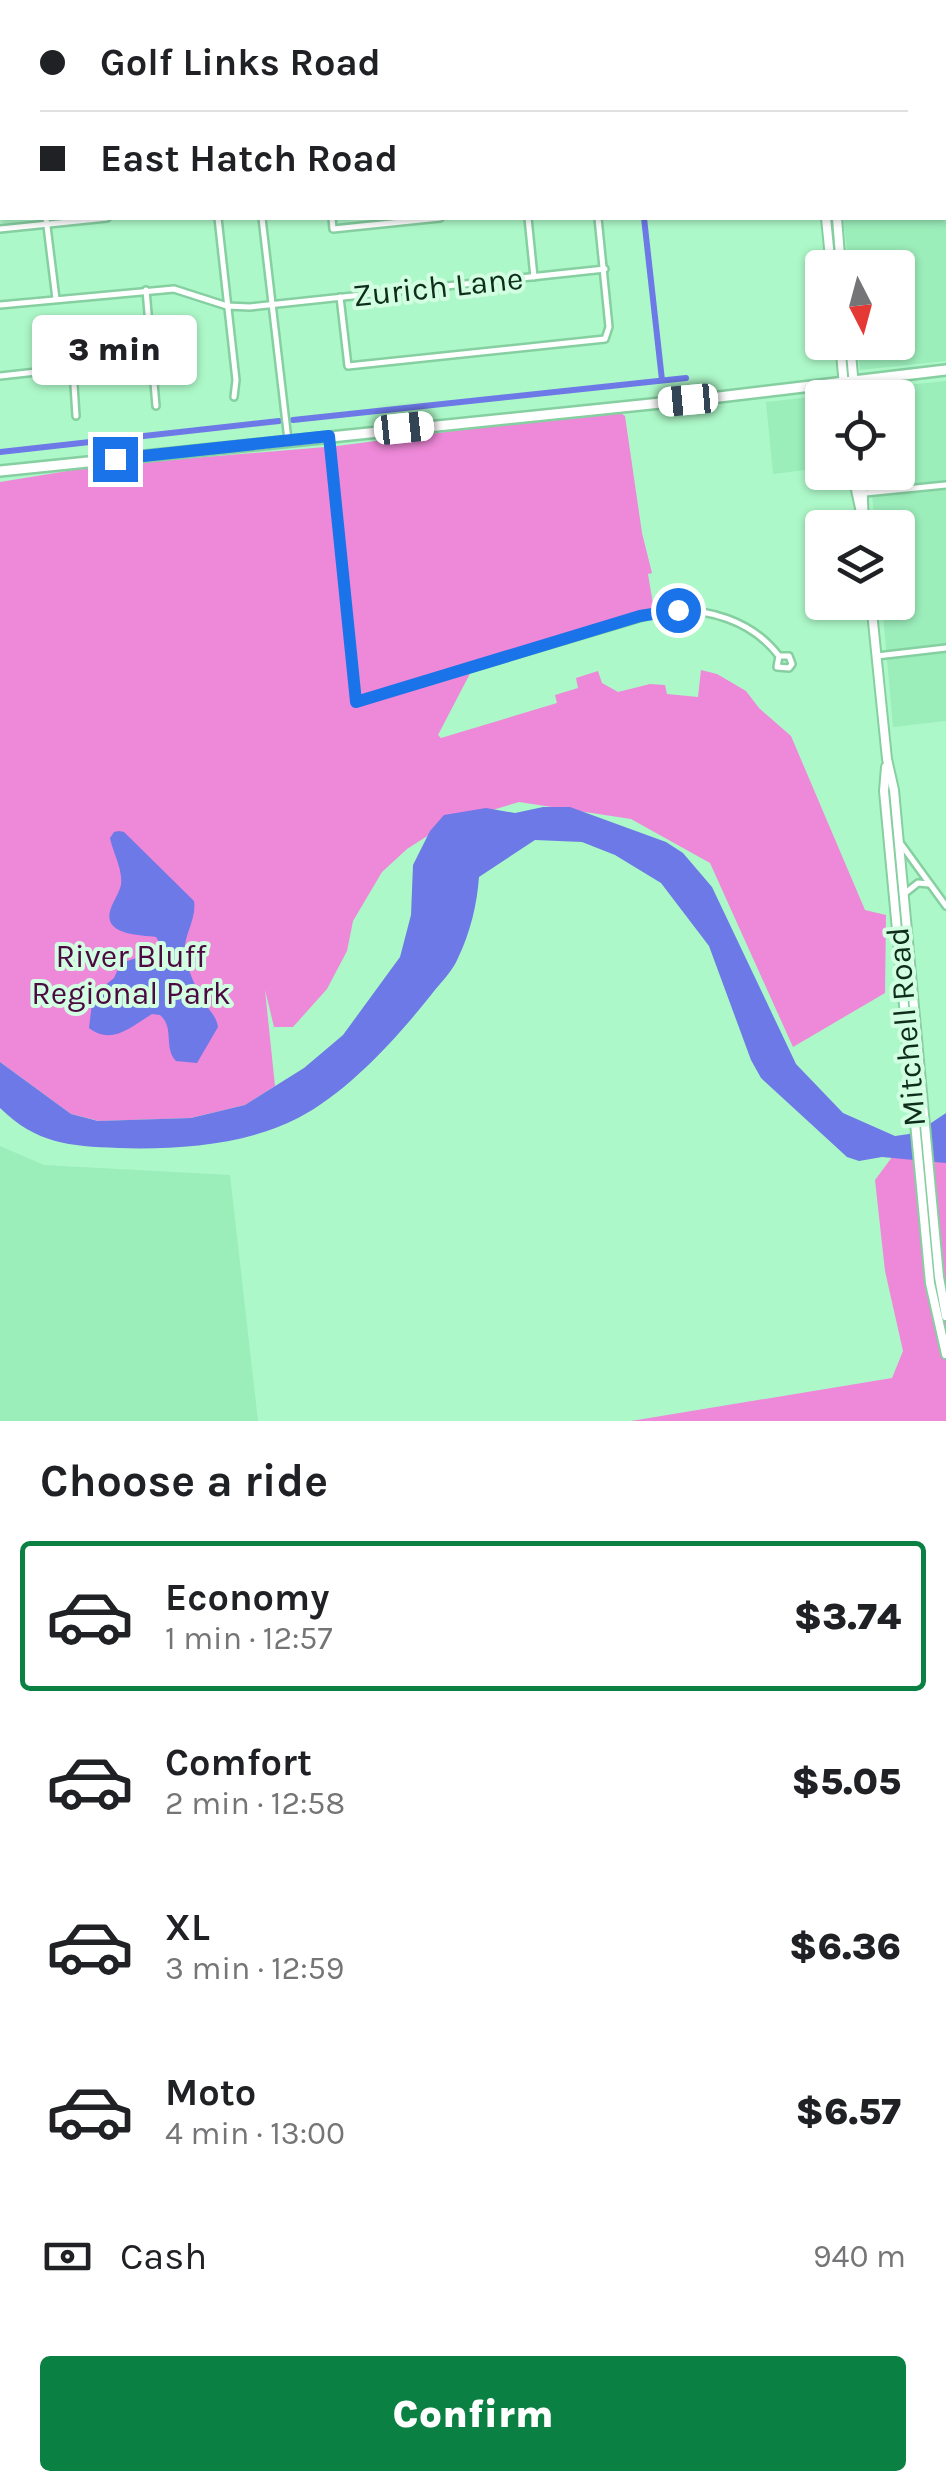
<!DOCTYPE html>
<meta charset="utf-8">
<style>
:root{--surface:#fff;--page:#f6f6f6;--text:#202124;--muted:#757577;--line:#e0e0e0;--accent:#0b8043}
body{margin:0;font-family:Karla,sans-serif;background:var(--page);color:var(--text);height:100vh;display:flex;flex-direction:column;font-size:38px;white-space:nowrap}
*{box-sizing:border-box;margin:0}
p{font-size:32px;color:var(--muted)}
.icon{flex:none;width:55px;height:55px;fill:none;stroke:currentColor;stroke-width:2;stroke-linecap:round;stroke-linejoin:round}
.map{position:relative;height:1421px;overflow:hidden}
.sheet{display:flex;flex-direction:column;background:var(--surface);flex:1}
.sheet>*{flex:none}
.hud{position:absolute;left:0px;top:0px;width:948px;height:220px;box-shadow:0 2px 8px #0004;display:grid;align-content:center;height:220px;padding:0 40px;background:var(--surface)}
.needle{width:65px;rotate:174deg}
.tools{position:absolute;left:805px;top:250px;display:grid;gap:20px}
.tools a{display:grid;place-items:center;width:110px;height:110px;border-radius:10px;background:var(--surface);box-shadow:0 2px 8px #0004;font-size:50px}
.end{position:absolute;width:45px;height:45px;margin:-22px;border:12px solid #1a73e8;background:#fff;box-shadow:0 0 0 5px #fff}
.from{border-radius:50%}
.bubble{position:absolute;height:70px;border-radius:10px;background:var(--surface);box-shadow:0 2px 8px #0004;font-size:32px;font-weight:800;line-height:70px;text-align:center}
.car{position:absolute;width:30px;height:60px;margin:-30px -15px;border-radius:12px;box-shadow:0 0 8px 2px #0007;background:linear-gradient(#fff 24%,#345 0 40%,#fff 0 76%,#345 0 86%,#fff 0)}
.hud b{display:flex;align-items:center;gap:35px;height:95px;font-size:38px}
.hud b+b{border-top:2px solid var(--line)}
.hud i{width:25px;height:25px;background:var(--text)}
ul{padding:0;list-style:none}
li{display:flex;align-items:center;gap:30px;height:150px;margin:0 20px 15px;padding:0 20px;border:5px solid transparent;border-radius:10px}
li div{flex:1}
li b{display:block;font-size:38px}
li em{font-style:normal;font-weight:800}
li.active{border-color:var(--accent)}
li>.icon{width:90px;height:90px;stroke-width:1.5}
h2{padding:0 40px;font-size:45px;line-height:120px}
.pay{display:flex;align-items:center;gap:25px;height:110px;padding:0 40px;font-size:38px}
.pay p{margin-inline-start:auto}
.primary-button{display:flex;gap:20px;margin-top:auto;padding:20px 40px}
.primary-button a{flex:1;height:115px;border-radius:10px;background:var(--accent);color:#fff;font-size:40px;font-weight:800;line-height:115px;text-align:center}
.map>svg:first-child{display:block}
.built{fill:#9bedba}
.green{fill:#ee88d8}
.water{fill:#6d79e7}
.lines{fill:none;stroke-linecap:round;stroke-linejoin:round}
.canal{stroke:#6d79e7;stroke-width:6}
.street-casing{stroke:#86cfa1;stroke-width:10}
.secondary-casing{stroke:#86cfa1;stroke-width:12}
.primary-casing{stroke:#86cfa1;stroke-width:14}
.street{stroke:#fff;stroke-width:5}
.secondary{stroke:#fff;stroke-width:8}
.primary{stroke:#fff;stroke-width:9}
.route{stroke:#1a73e8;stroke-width:12}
.labels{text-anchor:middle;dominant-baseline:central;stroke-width:8;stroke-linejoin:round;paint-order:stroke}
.street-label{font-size:32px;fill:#0e2d1b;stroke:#d2fee1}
.park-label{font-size:32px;fill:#4d0a42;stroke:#d2fee1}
</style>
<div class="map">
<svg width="946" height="1421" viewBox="0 0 946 1421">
<rect width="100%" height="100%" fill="#adf8c8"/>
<g class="built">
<path d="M946 192V361L860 370 857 343 898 342V268L849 267 843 218H945Z"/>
<path d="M946 381V721L893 727 882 603 898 602V528L875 527 870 473 898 472V398L861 397 860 390Z"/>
<path d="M839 394 840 397 822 398V468L773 474 766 402Z"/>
<path d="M0 1146 44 1165 230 1175 258 1421H0Z"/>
</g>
<g class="green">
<path d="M616 410 625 416 642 533 652 573 648 574 654 610 476 662 438 735 441 738 557 703 555 695 578 688 576 678 598 671 602 683 618 692 650 684 665 685 667 694 698 697 701 670 717 674 746 691 759 708 791 736 865 910 886 915 885 993 793 1047 710 863 631 819 519 802 446 824 407 849 382 872 353 921 347 951 327 989 293 1027H274L265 990 275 1086 245 1105 191 1118 99 1121 71 1114 0 1062V482L98 466 337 446Z"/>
<path d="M910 1133 946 1142V1421H631L892 1378 903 1351 885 1271 875 1180Z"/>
</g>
<g class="water">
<path d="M543 807H570L666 842 683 853 712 887 796 1064 843 1113 895 1136 916 1133 946 1113V1163L882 1157 859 1161 847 1157 761 1078 751 1060 709 946 661 883 615 855 582 842 535 840 479 877C477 905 470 933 458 958 453 971 440 983 431 995 397 1038 347 1093 298 1118 246 1145 176 1150 118 1148 69 1146 37 1144 0 1108V1062L71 1114 98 1121 191 1118 245 1105 304 1068 343 1035 400 957 411 915 413 865 430 831 444 815 486 808 515 813Z"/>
<path d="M119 831 124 832 194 901C197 920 182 937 185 955 188 970 195 987 203 1000 209 1011 216 1015 218 1027L197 1063 176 1061C163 1047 175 1028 160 1015L152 1014C132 1026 112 1046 89 1028L92 1003 98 991 114 978 121 963 158 951 161 945 156 937C138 935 101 935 111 908 114 900 119 893 121 885 123 869 113 853 110 838L114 832Z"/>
</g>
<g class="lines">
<g class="canal">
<path d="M621 0V2"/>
<path d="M644 218 662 380"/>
<path d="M293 420 686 378"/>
<path d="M0 452 279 421"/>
</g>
<defs>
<g id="street">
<path d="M196 0V2"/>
<path d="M240 0V2"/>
<path d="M297 0V2"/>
<path d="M460 0 467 2"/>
<path d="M578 0V2"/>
<path d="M38 2 39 0"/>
<path d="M97 2 122 0"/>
<path d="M404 2 406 0"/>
<path d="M482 2 506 0"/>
<path d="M0 12H2"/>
<path d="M945 49H946"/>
<path d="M0 84H2"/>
<path d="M0 154H2"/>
<path d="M945 159H946"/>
<path d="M46 218 56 299"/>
<path d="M218 218 236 380 234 397"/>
<path d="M262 218 288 440"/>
<path d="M332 218 333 229 440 218"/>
<path d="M528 218 534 277"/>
<path d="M0 229 107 218"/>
<path d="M146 290 156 406"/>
<path d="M340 297 348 366 605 339 609 327 598 218"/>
<path d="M0 305 174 289 227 306 250 307 605 269"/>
<path d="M73 369 76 416"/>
<path d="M0 376 154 359"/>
<path d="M329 439 357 702 663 611C706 607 752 620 779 656H789L792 664 789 668 777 667 779 656"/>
<path d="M865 493 946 485"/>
<path d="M877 656 946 648"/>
<path d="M901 844 946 906"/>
<path d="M904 894 918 883 929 884"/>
</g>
<g id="secondary">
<path d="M806 0V2"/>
<path d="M826 218 831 268"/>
<path d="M837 218 841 268"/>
<path d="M840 342 845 398"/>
<path d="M850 342 855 398"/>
<path d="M852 472 862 517"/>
<path d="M862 472 864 528"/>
<path d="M871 602 887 759 894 790 939 1277 946 1316"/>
<path d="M886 767 884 791 930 1283 946 1354"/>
</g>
<path id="primary" d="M0 471 719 397 946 370"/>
</defs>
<use href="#street" class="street-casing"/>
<use href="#secondary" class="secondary-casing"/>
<use href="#primary" class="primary-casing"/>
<use href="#street" class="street"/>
<use href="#secondary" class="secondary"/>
<use href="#primary" class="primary"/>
</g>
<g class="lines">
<path class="route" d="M115 459 329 436 356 702 640 616 678 610"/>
</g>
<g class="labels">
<g class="street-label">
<text transform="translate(438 287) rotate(-6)">Zurich Lane</text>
<text transform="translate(906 1027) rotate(-95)">Mitchell Road</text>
</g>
<g class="park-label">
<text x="131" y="956">River Bluff<tspan x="131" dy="37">Regional Park</tspan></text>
</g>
</g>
</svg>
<div class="tools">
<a><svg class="needle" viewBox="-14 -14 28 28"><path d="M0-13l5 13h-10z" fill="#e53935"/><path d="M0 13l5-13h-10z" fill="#757577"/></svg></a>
<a><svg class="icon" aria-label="locate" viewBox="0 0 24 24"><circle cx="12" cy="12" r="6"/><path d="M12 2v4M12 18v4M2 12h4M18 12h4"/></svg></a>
<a><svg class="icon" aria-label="layers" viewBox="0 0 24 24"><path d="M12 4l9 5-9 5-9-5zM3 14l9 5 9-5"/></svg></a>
</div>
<i class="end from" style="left:678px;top:610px"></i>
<i class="end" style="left:115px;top:459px"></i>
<div class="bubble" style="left:32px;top:315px;width:165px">3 min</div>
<i class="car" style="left:688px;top:400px;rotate:265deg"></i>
<i class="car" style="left:404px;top:428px;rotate:84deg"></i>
<div class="hud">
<b><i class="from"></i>Golf Links Road</b>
<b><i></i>East Hatch Road</b>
</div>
</div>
<section class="sheet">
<h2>Choose a ride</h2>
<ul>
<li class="active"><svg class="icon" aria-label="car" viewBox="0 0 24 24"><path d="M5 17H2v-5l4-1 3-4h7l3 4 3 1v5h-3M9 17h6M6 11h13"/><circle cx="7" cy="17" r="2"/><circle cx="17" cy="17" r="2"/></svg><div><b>Economy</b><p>1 min · 12:57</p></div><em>$3.74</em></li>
<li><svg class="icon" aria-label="car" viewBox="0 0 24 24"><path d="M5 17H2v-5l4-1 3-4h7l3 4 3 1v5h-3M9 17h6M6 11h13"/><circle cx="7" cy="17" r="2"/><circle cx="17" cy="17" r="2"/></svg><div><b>Comfort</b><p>2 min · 12:58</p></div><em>$5.05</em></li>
<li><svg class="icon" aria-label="car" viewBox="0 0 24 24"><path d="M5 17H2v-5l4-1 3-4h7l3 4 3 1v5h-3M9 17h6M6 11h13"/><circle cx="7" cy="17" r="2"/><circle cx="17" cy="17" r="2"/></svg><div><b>XL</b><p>3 min · 12:59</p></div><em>$6.36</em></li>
<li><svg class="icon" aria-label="car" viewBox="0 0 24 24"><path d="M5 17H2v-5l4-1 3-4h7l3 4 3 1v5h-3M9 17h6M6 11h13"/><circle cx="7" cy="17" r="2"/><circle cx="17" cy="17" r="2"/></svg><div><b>Moto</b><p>4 min · 13:00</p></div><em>$6.57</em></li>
</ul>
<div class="pay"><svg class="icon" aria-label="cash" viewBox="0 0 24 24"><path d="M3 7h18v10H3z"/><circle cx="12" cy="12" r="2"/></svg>Cash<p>940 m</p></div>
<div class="primary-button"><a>Confirm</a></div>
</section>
